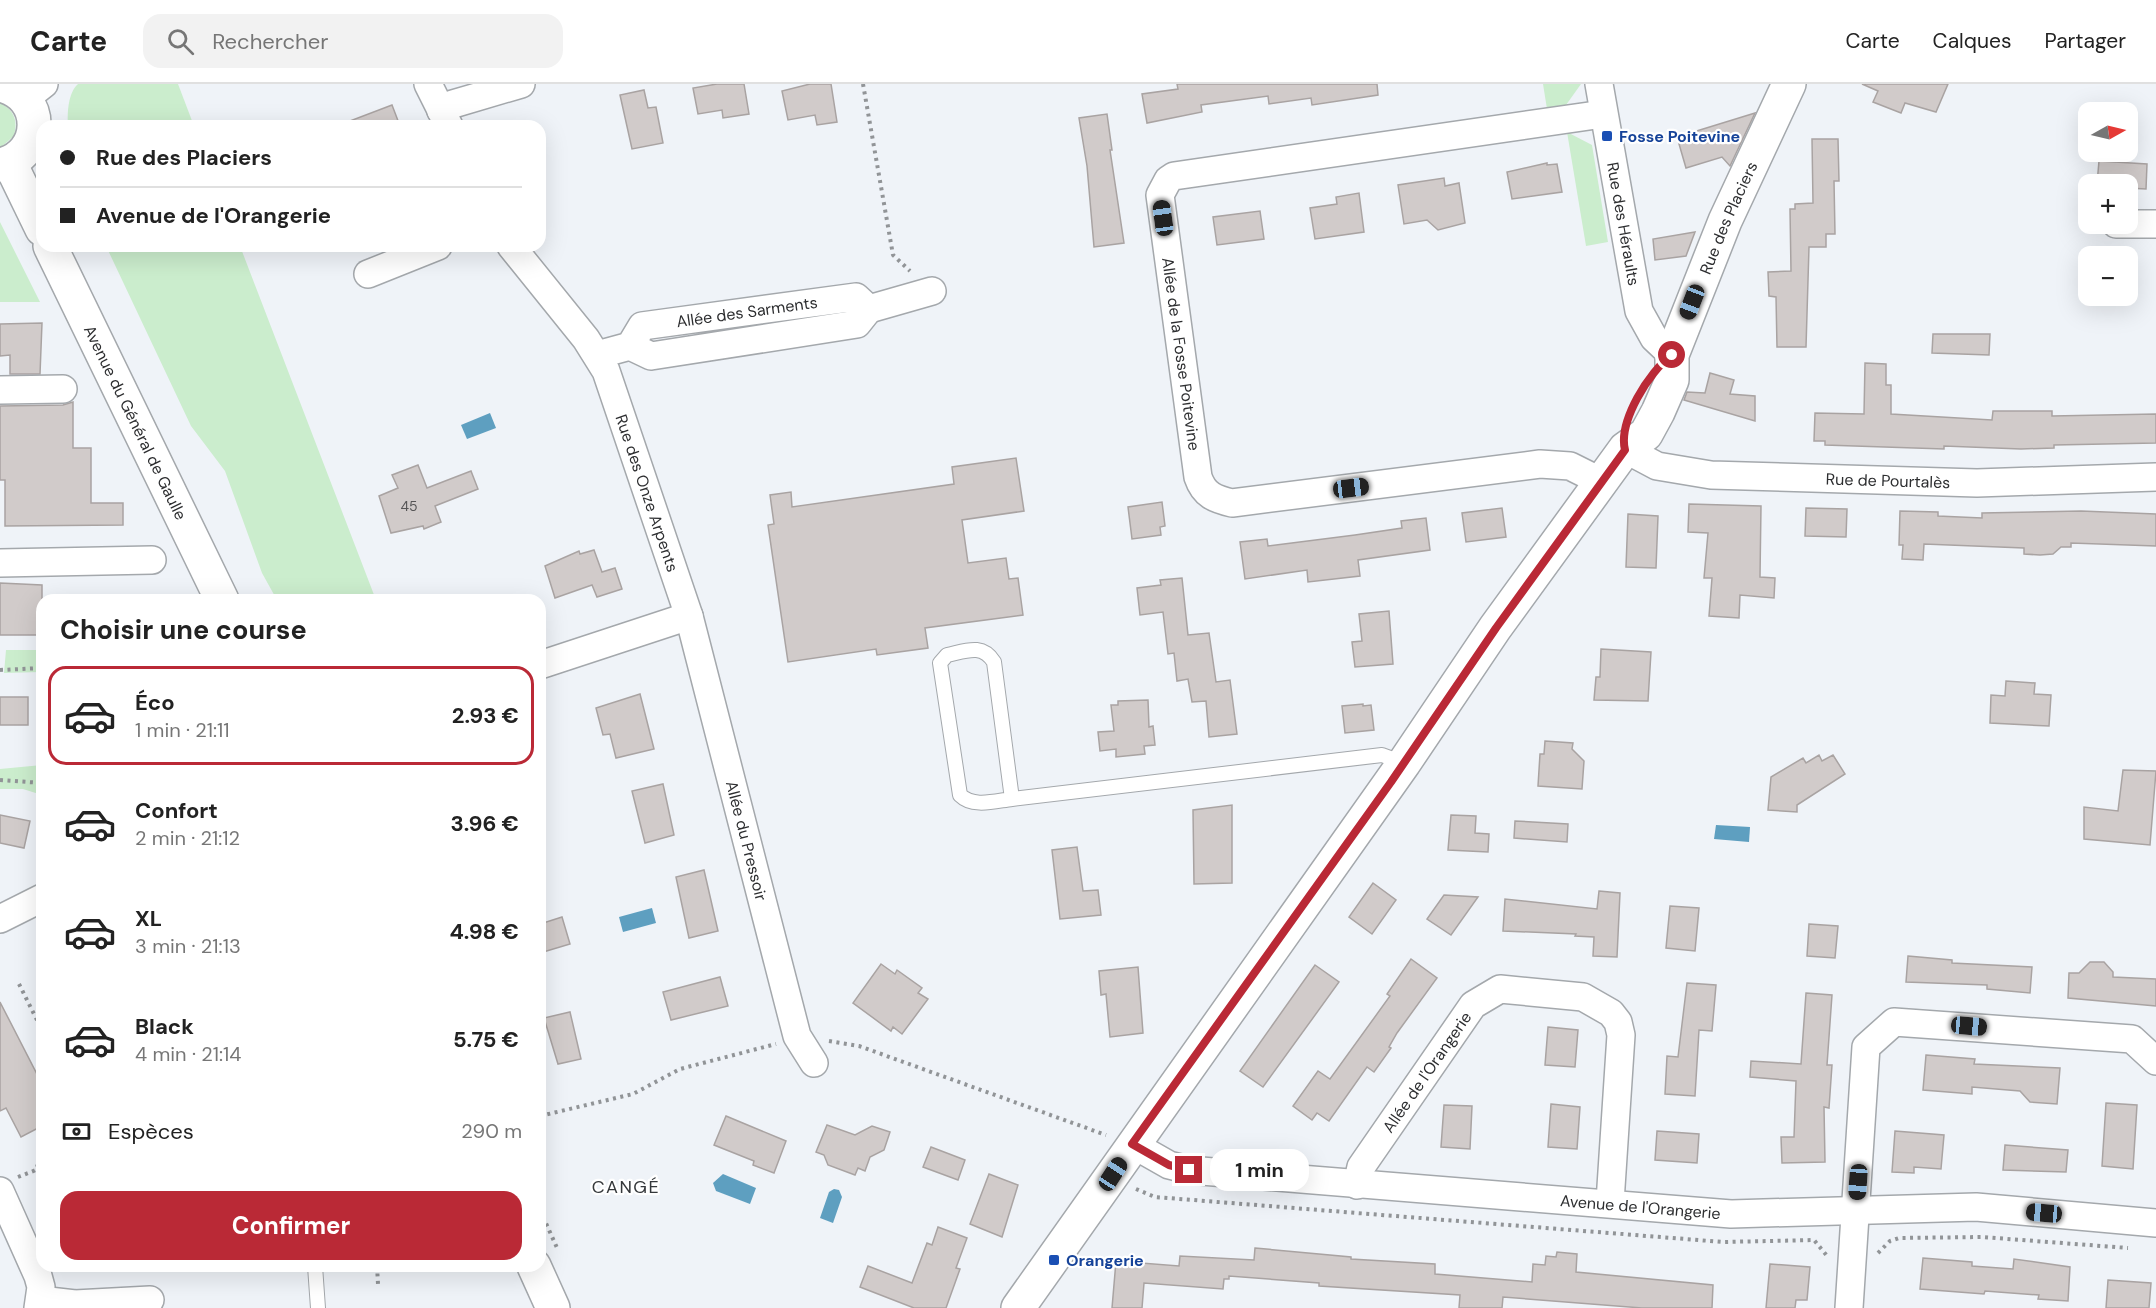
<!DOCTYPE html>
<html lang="fr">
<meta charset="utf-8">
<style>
:root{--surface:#fff;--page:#f2f2f2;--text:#222;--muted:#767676;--line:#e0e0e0;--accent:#ba2936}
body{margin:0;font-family:"DM Sans",sans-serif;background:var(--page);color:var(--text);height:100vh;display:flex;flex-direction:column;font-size:22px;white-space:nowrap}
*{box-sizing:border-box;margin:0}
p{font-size:20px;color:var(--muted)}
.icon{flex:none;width:33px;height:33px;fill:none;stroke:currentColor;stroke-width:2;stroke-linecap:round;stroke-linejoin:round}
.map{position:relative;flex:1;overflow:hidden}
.panel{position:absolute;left:36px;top:510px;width:510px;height:678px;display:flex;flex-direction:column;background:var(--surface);border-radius:18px;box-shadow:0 6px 24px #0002}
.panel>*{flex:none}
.banner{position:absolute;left:36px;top:36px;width:510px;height:132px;border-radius:18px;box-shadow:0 6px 24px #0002;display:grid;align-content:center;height:132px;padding:0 24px;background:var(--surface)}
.needle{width:39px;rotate:82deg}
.buttons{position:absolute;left:2078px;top:18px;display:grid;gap:12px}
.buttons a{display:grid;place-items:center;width:60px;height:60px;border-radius:12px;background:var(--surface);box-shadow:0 6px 24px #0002;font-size:30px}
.end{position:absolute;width:27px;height:27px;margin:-14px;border:8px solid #ba2936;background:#fff;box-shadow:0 0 0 3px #fff}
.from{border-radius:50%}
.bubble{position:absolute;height:42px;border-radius:18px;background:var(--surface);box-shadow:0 6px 24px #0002;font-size:20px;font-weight:700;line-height:42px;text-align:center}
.car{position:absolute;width:18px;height:36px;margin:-18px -9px;border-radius:8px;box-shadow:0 0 4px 2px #0007;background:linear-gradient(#222 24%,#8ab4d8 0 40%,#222 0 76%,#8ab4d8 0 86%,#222 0)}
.banner b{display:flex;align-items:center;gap:21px;height:57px;font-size:22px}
.banner b+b{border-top:2px solid var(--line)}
.banner i{width:15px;height:15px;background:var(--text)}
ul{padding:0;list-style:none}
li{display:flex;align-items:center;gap:18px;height:99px;margin:0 12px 9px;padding:0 12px;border:3px solid transparent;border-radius:18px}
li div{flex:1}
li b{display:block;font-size:22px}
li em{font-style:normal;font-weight:700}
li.current{border-color:var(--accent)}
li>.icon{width:54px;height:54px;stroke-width:1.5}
h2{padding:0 24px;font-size:27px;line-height:72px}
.pay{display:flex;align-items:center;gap:15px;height:66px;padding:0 24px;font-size:22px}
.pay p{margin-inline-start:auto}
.primary-button{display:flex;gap:12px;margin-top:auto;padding:12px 24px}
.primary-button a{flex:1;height:69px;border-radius:18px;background:var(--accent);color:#fff;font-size:24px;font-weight:700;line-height:69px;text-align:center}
header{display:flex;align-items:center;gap:36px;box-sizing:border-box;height:84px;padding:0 30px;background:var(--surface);border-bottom:2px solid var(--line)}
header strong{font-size:28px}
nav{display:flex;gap:33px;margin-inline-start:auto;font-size:21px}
.search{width:420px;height:54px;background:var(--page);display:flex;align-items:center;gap:15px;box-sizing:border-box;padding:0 21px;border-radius:18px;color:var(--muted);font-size:22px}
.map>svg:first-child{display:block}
.green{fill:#cbedcd}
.water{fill:#5e9fc0}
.building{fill:#d1cbca;stroke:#a9a3a2;stroke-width:1.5}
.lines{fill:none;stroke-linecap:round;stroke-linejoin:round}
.lane-casing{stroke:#a4a8ac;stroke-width:16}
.street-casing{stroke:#a4a8ac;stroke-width:30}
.secondary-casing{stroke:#a4a8ac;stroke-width:36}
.path{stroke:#919497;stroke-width:4;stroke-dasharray:3 4.5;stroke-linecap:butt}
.lane{stroke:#fff;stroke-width:14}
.street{stroke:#fff;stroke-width:27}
.secondary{stroke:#fff;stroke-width:33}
.route{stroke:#ba2936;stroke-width:8}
.transit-dot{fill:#1a4fb4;stroke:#fff;stroke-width:2}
.labels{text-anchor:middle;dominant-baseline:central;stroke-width:4.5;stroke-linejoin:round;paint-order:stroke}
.number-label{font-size:14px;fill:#565556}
.transit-label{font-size:16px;font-weight:bold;fill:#164399;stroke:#fff;text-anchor:start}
.street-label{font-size:16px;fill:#2d2e30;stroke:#fff}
.neighbourhood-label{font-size:18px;letter-spacing:1.5px;fill:#35383b;stroke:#fff}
</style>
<header>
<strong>Carte</strong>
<div class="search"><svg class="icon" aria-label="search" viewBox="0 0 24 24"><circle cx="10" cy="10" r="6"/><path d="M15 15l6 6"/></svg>Rechercher</div>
<nav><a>Carte</a><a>Calques</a><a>Partager</a></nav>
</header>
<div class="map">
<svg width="2156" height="1224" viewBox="0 0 2156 1224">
<rect width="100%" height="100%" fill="#eff3f8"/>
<g class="green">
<path d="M78 0H178L194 42H68C67 29 68 9 78 0Z"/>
<path d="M1543 0H1581L1566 21 1547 25Z"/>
<path d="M0 19C14 26 18 36 14 52L0 64Z"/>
<path d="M1567 48 1592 61 1608 158 1586 162Z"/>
<path d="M0 138 40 218H0Z"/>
<path d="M106 162H240L376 516H277L262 489 225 387 191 342Z"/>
<path d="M6 566H42V593L41 588 4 589Z"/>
<path d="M42 681V711L23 705H0V685Z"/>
</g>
<g class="water">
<path d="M490 329 496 344 467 355 461 341Z"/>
<path d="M1716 741 1750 743 1749 758 1714 755Z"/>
<path d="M652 824 656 839 623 848 619 833Z"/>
<path d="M723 1090 756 1104 750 1120 716 1107 713 1099Z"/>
<path d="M834 1105 839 1106 842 1113 833 1139 820 1134 829 1108Z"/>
</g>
<g class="building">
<path d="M717 0H744L749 30 723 34 722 26 698 30 693 4Z"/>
<path d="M810 0H831L837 38 817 41 815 31 788 36 782 7Z"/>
<path d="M1177 0H1377L1378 11 1312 21 1311 14 1269 20 1268 12 1201 21 1202 28 1147 39 1142 10 1178 5Z"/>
<path d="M1862 0H1948L1936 28 1905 19 1901 29 1873 18 1878 7Z"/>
<path d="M644 6 648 24 656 23 663 59 632 65 620 11Z"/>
<path d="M392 21 400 42H342V40Z"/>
<path d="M1755 29 1730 82 1722 73 1686 84 1677 53Z"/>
<path d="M1107 30 1112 66H1110L1124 159 1094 163 1087 82 1079 34Z"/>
<path d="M1812 55H1838L1839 97H1834L1835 150H1826V163H1809L1806 263H1777L1776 213 1769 212 1768 188 1791 187 1790 125H1795V120L1813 119Z"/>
<path d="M2099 77 2147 80 2146 105 2127 104V100H2097Z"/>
<path d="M1547 79V81L1557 80 1562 108 1512 115 1507 88Z"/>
<path d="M1444 94 1445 102 1459 99 1465 139 1438 146 1427 136 1404 140 1398 101Z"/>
<path d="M1359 109 1364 148 1315 155 1310 124 1337 120 1336 113Z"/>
<path d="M1260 127 1264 155 1217 161 1213 133Z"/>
<path d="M1695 148 1686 172 1655 176 1653 155Z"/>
<path d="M42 239 40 290H10V271L0 272V240Z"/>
<path d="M1933 250H1990L1989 271 1932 269Z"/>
<path d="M1865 279 1886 280V301H1891V330L1992 336 1993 327H2052V332L2156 330V359L2054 361V364L2021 365 1944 362V365L1825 361V357H1814L1815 329 1864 330Z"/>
<path d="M1710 289 1734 296 1730 310 1755 312V337L1684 316 1687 308 1705 309Z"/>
<path d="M73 318V364H91V419H123V441L5 442V396H0V322L63 321Z"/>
<path d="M1016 374 1024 427 962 436 968 479 1006 474 1009 495 1018 494 1023 531 925 544 928 564 877 571 876 565 788 578 768 441 774 440 770 411 791 408 792 423 954 400 952 383Z"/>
<path d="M418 381 427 404 471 387 478 405 435 422 441 438 424 445 423 442 391 449 379 412 398 404 392 391Z"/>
<path d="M1162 418 1165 442 1160 443 1161 451 1132 455 1128 423Z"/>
<path d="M1689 420 1761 422 1760 493 1775 494 1774 514 1740 511 1739 534 1709 532 1712 494H1704L1708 449 1688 448Z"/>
<path d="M1502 424 1506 453 1466 458 1462 429Z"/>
<path d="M1806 424 1847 425 1846 453 1805 452Z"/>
<path d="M1900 427 1938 428V432L1982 434V429L2081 427 2156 430V462L2071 459V463H2061L2053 470 2040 471 2024 470V464L1924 460 1923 476 1902 475 1903 461H1899Z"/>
<path d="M1628 430 1658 432 1656 484 1626 483Z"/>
<path d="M1426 434 1430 466 1358 476 1360 492 1308 498 1307 486 1245 495 1240 458 1267 455 1268 462 1355 451 1402 444 1401 437Z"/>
<path d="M594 466 602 488 615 484 622 505 597 513 592 501 555 514 545 482 579 467 580 470Z"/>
<path d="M1182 494 1188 551 1209 549 1216 598 1230 596 1237 650 1209 653 1206 617 1192 618 1188 595 1177 597 1174 569 1168 570 1163 528 1140 531 1137 504 1161 501 1160 496Z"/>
<path d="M0 499 42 501V551H0Z"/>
<path d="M1389 527 1393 580 1355 583 1352 558 1362 557 1359 530Z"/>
<path d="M1601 565 1651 568 1648 617 1594 616 1596 593H1600Z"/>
<path d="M2006 597 2035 599 2034 610 2051 611 2049 642 1990 639 1991 611 2005 612Z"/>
<path d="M640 610 654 665 616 674 610 650 603 651 596 624Z"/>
<rect x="0" y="613" width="28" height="28"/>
<path d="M1148 616 1149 643 1153 642 1155 661 1144 662 1145 670 1116 673V665L1100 667 1098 648 1114 647 1111 621H1118V617Z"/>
<path d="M1363 620V622L1371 621 1374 646 1345 649 1342 622Z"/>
<path d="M1545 657 1573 659 1572 665 1584 677 1582 705 1538 702 1540 670H1544Z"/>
<path d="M1819 671 1822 677 1833 671 1845 690 1797 721V728L1768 726 1771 693 1803 674 1806 679Z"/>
<path d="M2123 686 2156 687 2150 761 2084 755V723L2118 727Z"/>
<path d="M663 700 674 751 645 759 632 707Z"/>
<path d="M1232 721V799L1194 800 1193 726Z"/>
<path d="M0 731 30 737 24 764 0 759Z"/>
<path d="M1451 731 1476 732 1475 749 1489 750 1488 768 1448 766Z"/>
<path d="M1515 737 1568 740 1567 758 1514 754Z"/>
<path d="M1077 763 1083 807 1098 806 1101 831 1060 835 1052 766Z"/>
<path d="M704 786 718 847 689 854 676 793Z"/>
<path d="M1373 799 1396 816 1372 850 1349 833Z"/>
<path d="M1599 807 1620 809 1617 873 1593 872 1594 853 1575 852 1576 850 1503 847 1505 815 1597 825Z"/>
<path d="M1444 811 1478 813 1451 851 1427 835Z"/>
<path d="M1670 822 1699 824 1695 867 1666 864Z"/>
<path d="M562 833 570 860 540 869V840Z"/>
<path d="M1809 840 1838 842 1835 874 1807 872Z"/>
<path d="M1908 872 1952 876V879L2032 883 2030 909 1987 905V901L1906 898Z"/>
<path d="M1411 875 1437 894 1397 949 1389 963 1391 964 1374 988 1367 983 1329 1037 1317 1029 1312 1036 1293 1022 1318 987 1330 995 1390 912 1387 910Z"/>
<path d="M2090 878H2104L2113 888V893L2156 895V922L2068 914 2069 889H2079Z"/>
<path d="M881 880 895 890 897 886 922 904 918 909 928 915 902 950 893 943 891 947 853 919Z"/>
<path d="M1315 881 1339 898 1263 1003 1240 987Z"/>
<path d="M1138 883 1143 949 1110 953 1106 910 1101 911 1099 887Z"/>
<path d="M720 893 728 922 671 936 663 908Z"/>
<path d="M1687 899 1716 901 1712 947 1699 946 1695 1012 1665 1010 1667 972 1678 973Z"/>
<path d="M1806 909 1832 911 1827 981H1832L1829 1024 1824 1023 1825 1078 1782 1079 1781 1053H1794L1796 997 1750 993 1751 977 1801 980Z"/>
<path d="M0 918 42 1000V1042L21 1053 6 1024 0 1027Z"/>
<path d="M570 928 581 975 558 980 544 934Z"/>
<path d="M1548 943 1578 946 1575 983 1545 981Z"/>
<path d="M1926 971 1975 975 1974 980 2060 984 2057 1020 2030 1018 2020 1007 1972 1003V1010L1923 1006Z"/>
<path d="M2106 1019 2137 1021 2133 1085 2102 1082Z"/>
<path d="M1551 1020 1580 1023 1577 1065 1548 1063Z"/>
<path d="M1444 1021 1472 1022 1470 1065 1441 1063Z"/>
<path d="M726 1032 786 1057 774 1089 753 1081 754 1077 714 1061Z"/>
<path d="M827 1041 855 1051 872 1042 890 1048 884 1066 870 1073 865 1087 858 1084 855 1091 828 1081 824 1071 816 1068Z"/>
<path d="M1657 1047 1699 1050 1697 1079 1655 1076Z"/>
<path d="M1895 1047 1944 1051 1941 1085 1914 1083V1089L1892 1088Z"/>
<path d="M2005 1061 2068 1066 2066 1088 2003 1086Z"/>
<path d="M931 1063 965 1076 958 1096 923 1083Z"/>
<path d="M989 1090 1018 1101 1002 1153 970 1140Z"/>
<path d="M938 1143 967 1154 956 1184 960 1185 946 1224H914L860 1203 868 1182 912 1199 927 1159 932 1161Z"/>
<path d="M1255 1164 1351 1173V1175L1435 1180V1190L1532 1198 1533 1180 1545 1181 1546 1172 1556 1173 1557 1168 1577 1170 1576 1188 1713 1201 1712 1224H1642L1503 1213 1502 1224H1459L1460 1211 1319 1202V1199L1229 1192V1195H1224L1223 1205 1144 1199 1142 1224H1112L1116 1177 1179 1182 1180 1172 1254 1176Z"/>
<path d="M1923 1174 1972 1178V1182L2013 1185 2014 1175 2070 1183 2068 1217 2038 1215 2039 1211 1985 1207 1984 1210 1920 1205Z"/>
<path d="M1770 1180 1810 1183 1807 1216H1796L1795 1224H1766Z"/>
<path d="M2108 1196 2151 1199 2149 1224H2106Z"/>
</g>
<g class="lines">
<defs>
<g id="lane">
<path d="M1012 715 994 578C982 559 966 567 947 571L940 579 960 711C973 724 995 717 1012 715L1382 671 1404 679"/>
<path d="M315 1182 318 1224"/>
</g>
<g id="street">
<path d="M428 0 449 42"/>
<path id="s1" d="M1599 0 1639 227 1654 254 1672 271"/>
<path d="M25 15 44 0"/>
<path d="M441 27 453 20 521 0"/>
<path d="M2116 140H2156"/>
<path id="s2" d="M511 162 586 255 606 287 689 532 540 581"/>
<path d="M368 190 438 162"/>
<path d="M869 225 932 207"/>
<path d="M597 271 630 262 651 272 857 240 869 225 856 213 642 242 630 262"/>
<path d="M0 306 63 305"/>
<path id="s3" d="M1625 365 1657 382 1711 391 1977 399 2156 393"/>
<path d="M1602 398 1570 382 1540 380 1232 419C1215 415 1204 411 1198 393L1160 111 1168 96 1174 92 1603 30"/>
<path d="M0 479 152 476"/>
<path id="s4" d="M689 532 797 952 814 979"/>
<path d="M0 835 42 814"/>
<path id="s5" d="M1132 1060 1169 1081 1189 1086 1731 1130 1976 1123 2156 1139"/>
<path id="s6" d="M1357 1101 1361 1083 1473 921 1500 905 1583 913 1611 929 1618 938 1621 951 1610 1118"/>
<path d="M0 1107 38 1192 41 1203 38 1224"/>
<path d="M40 1216 75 1220 150 1216"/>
<path d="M1849 1224 1866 963 1894 938 2132 955 2156 977"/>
</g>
<g id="secondary">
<path d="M0 1C46 11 45 71 0 81"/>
<path d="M10 79 42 145"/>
<path id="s7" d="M50 162 222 516"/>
<path d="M534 1182 553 1224"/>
<path id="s8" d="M1018 1224 1404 679 1495 544 1625 365 1646 350 1658 328 1672 296V271L1725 137 1789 0"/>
</g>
</defs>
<use href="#lane" class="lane-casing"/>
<use href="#street" class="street-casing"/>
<use href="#secondary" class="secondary-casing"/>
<g class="path">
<path d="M863 0 893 171 910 187"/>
<path d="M0 586 42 584"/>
<path d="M0 696 42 699"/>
<path d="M19 900 42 946"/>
<path d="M829 957 859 962 1106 1051"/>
<path d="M540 1032 633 1010 680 985 776 960"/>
<path d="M36 1086 42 1088"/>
<path d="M18 1093 36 1086 42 1068"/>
<path d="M1136 1105 1155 1113 1723 1158 1814 1156 1828 1173"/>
<path d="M540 1126 558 1166"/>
<path d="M1878 1169 1890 1157 1899 1154 1982 1153 2128 1164"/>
<path d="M88 1182V1186"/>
<path d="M377 1182 378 1200"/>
</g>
<use href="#lane" class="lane"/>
<use href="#street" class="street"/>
<use href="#secondary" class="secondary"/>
</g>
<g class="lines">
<path class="route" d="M1189 1086 1169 1081 1132 1060 1391 698 1496 544 1625 366C1618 338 1649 287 1672 271"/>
</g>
<g class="transit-dot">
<rect x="1601" y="46" width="12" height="12" rx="3"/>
<rect x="1048" y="1170" width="12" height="12" rx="3"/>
</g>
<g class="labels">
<g class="number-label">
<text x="409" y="422">45</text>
</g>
<g class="transit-label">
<text x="1619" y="52">Fosse Poitevine</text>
<text x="1066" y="1176">Orangerie</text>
</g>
<g class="street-label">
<text stroke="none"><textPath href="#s8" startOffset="1311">Rue des Placiers</textPath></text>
<text stroke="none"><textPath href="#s1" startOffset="142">Rue des Héraults</textPath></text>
<text transform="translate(747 228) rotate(-8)">Allée des Sarments</text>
<text transform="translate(1181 270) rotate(82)">Allée de la Fosse Poitevine</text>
<text stroke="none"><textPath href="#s7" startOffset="196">Avenue du Général de Gaulle</textPath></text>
<text stroke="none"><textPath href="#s3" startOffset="268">Rue de Pourtalès</textPath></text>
<text stroke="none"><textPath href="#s2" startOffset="286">Rue des Onze Arpents</textPath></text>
<text stroke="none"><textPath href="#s4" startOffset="232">Allée du Pressoir</textPath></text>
<text stroke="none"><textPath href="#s6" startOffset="134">Allée de l'Orangerie</textPath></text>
<text stroke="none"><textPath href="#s5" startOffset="516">Avenue de l'Orangerie</textPath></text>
</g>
<g class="neighbourhood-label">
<text x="626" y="1103">CANGÉ</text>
</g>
</g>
</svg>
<div class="buttons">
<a><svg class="needle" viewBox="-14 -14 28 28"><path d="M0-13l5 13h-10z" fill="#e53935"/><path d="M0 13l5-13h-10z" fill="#767676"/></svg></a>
<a>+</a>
<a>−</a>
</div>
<i class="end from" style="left:1672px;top:271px"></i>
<i class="end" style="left:1189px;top:1086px"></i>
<div class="bubble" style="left:1210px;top:1065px;width:99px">1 min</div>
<i class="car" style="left:1163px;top:134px;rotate:352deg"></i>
<i class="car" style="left:1692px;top:218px;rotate:201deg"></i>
<i class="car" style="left:1351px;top:404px;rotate:83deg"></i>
<i class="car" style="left:1969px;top:942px;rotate:95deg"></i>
<i class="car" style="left:1113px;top:1090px;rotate:33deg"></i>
<i class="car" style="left:1858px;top:1098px;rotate:184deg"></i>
<i class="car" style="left:2044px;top:1129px;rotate:275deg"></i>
<div class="banner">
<b><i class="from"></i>Rue des Placiers</b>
<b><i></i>Avenue de l'Orangerie</b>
</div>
<section class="panel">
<h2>Choisir une course</h2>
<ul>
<li class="current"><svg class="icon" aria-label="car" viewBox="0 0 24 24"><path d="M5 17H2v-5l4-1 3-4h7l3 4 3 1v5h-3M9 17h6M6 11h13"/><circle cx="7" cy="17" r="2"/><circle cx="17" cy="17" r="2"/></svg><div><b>Éco</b><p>1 min · 21:11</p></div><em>2.93 €</em></li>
<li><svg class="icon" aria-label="car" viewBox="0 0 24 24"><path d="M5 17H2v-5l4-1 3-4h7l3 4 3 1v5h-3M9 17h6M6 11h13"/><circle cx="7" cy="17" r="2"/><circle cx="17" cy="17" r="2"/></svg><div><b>Confort</b><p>2 min · 21:12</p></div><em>3.96 €</em></li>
<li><svg class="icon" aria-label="car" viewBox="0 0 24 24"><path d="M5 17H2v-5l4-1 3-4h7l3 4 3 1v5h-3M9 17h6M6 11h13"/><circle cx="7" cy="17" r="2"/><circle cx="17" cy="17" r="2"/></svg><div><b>XL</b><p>3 min · 21:13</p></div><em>4.98 €</em></li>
<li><svg class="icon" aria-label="car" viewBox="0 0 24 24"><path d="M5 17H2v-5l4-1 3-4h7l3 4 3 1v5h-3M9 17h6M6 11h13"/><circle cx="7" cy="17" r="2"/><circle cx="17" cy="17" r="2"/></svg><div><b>Black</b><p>4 min · 21:14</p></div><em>5.75 €</em></li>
</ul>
<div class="pay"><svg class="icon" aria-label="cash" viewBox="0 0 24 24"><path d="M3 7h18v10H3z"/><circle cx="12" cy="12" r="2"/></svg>Espèces<p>290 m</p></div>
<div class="primary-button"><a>Confirmer</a></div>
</section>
</div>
